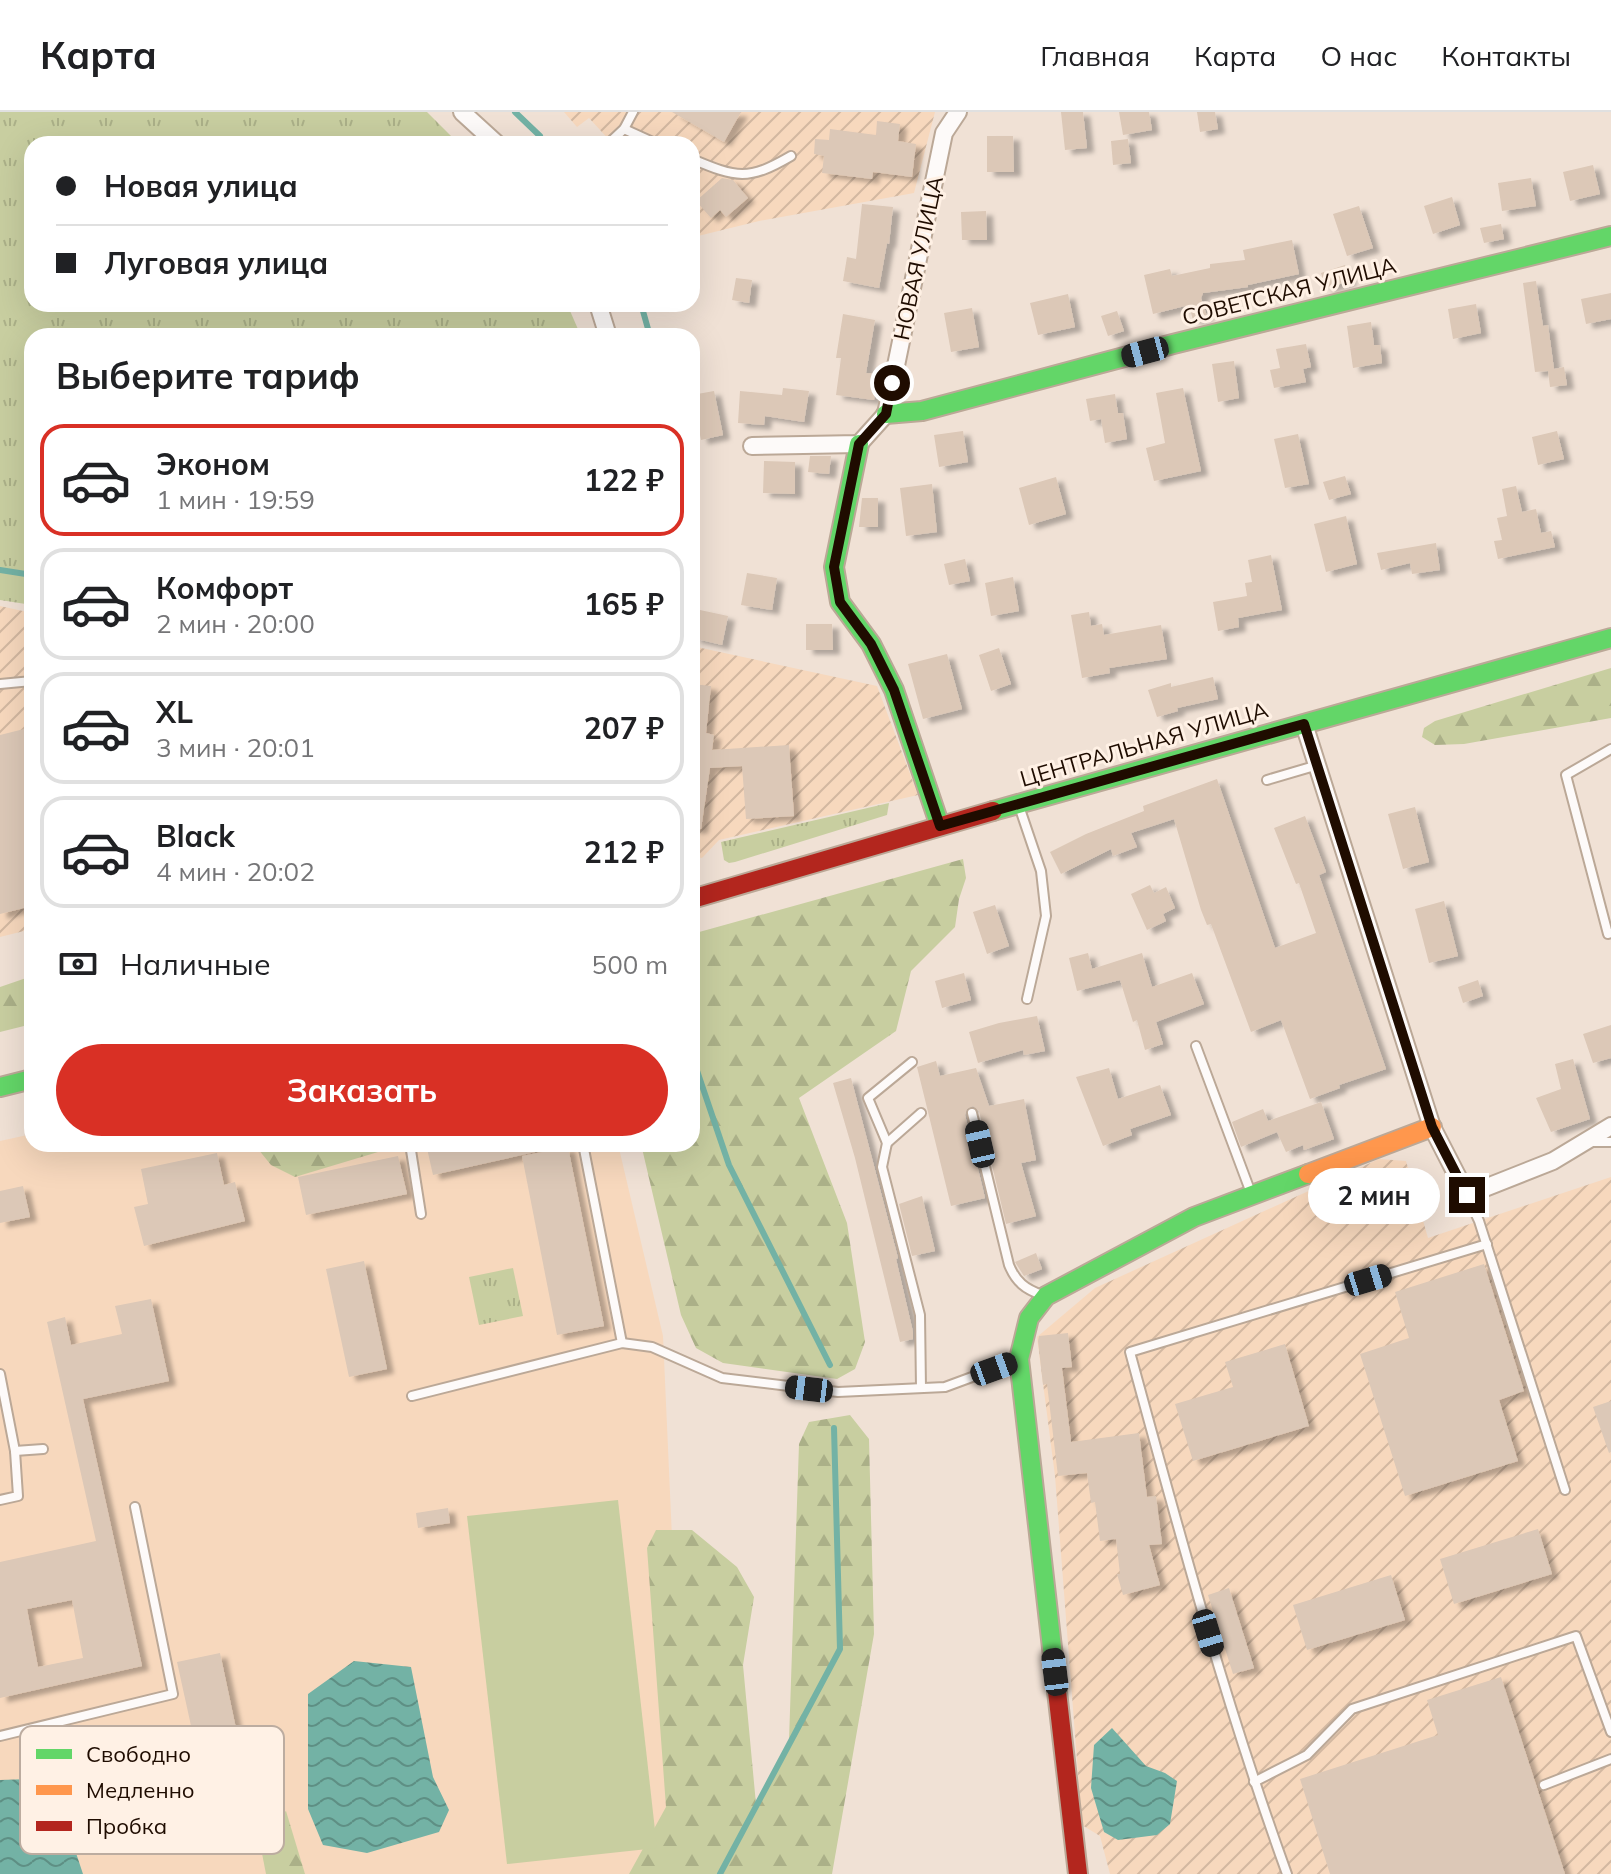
<!DOCTYPE html>
<html lang="ru">
<meta charset="utf-8">
<style>
:root{--surface:#fff;--page:#f2f2f2;--text:#202124;--muted:#757577;--line:#e0e0e0;--accent:#d93025}
body{margin:0;font-family:Mulish,sans-serif;background:var(--page);color:var(--text);height:100vh;display:flex;flex-direction:column;font-size:30px;white-space:nowrap}
*{box-sizing:border-box;margin:0}
p{font-size:26px;color:var(--muted)}
.icon{flex:none;width:44px;height:44px;fill:none;stroke:currentColor;stroke-width:2;stroke-linecap:round;stroke-linejoin:round}
.map{position:relative;flex:1;overflow:hidden}
.details{position:absolute;left:24px;top:216px;width:676px;height:824px;display:flex;flex-direction:column;background:var(--surface);border-radius:24px;box-shadow:0 8px 32px #0002}
.details>*{flex:none}
.top-card{position:absolute;left:24px;top:24px;width:676px;height:176px;border-radius:24px;box-shadow:0 8px 32px #0002;display:grid;align-content:center;height:176px;padding:0 32px;background:var(--surface)}
.end{position:absolute;width:36px;height:36px;margin:-18px;border:10px solid #1f0c00;background:#fff;box-shadow:0 0 0 4px #fff}
.from{border-radius:50%}
.bubble{position:absolute;height:56px;border-radius:28px;background:var(--surface);box-shadow:0 8px 32px #0002;font-size:26px;font-weight:700;line-height:56px;text-align:center}
.car{position:absolute;width:24px;height:48px;margin:-24px -12px;border-radius:10px;box-shadow:0 0 6px 2px #0007;background:linear-gradient(#222 24%,#8ab4d8 0 40%,#222 0 76%,#8ab4d8 0 86%,#222 0)}
.top-card b{display:flex;align-items:center;gap:28px;height:76px;font-size:30px}
.top-card b+b{border-top:2px solid var(--line)}
.top-card i{width:20px;height:20px;background:var(--text)}
ul{padding:0;list-style:none}
li{display:flex;align-items:center;gap:24px;height:112px;margin:0 16px 12px;padding:0 16px;border:4px solid var(--line);border-radius:24px}
li div{flex:1}
li b{display:block;font-size:30px}
li em{font-style:normal;font-weight:700}
li.active{border-color:var(--accent)}
li>.icon{width:72px;height:72px;stroke-width:1.5}
h2{padding:0 32px;font-size:36px;line-height:96px}
.pay{display:flex;align-items:center;gap:20px;height:88px;padding:0 32px;font-size:30px}
.pay p{margin-inline-start:auto}
.primary-button{display:flex;gap:16px;margin-top:auto;padding:16px 32px}
.primary-button a{flex:1;height:92px;border-radius:48px;background:var(--accent);color:#fff;font-size:32px;font-weight:700;line-height:92px;text-align:center}
header{display:flex;align-items:center;gap:48px;box-sizing:border-box;height:112px;padding:0 40px;background:var(--surface);border-bottom:2px solid var(--line)}
header strong{font-size:38px}
nav{display:flex;gap:44px;margin-inline-start:auto;font-size:28px}
.map>svg:first-child{display:block}
.built{fill:#f7d8bd}
.industrial{fill:url(#industrial-furrows)}
.grass{fill:url(#grass-tufts)}
.forest{fill:url(#forest-firs)}
.pitch{fill:#c8cea0}
.water{fill:url(#water-waves)}
.lines{fill:none;stroke-linecap:round;stroke-linejoin:round}
.stream{stroke:#73b2a5;stroke-width:6}
.building{fill:#dcc8b7;fill-rule:evenodd;filter:url(#shadow)}
.lane-casing{stroke:#bba897;stroke-width:12}
.street-casing{stroke:#bba897;stroke-width:20}
.fast-casing{stroke:#bba897;stroke-width:22}
.slow-casing{stroke:#bba897;stroke-width:22}
.jam-casing{stroke:#bba897;stroke-width:22}
.lane{stroke:#fdfaf9;stroke-width:8}
.street{stroke:#fdfaf9;stroke-width:16}
.fast{stroke:#63d668;stroke-width:18}
.slow{stroke:#ff974d;stroke-width:18}
.jam{stroke:#b3261e;stroke-width:18}
.route{stroke:#1f0c00;stroke-width:10}
.labels{text-anchor:middle;dominant-baseline:central;stroke-width:6;stroke-linejoin:round;paint-order:stroke}
.street-label{font-size:22px;fill:#1f0c00;stroke:#fff1e5}
.key{fill:#fff1e5;stroke:#bcaca0;stroke-width:2}
.key-label{font-size:22px;fill:#1f0c00}
</style>
<header>
<strong>Карта</strong>
<nav><a>Главная</a><a>Карта</a><a>О нас</a><a>Контакты</a></nav>
</header>
<div class="map">
<svg width="1611" height="1762" viewBox="0 0 1611 1762">
<defs>
<pattern id="industrial-furrows" width="10" height="10" patternUnits="userSpaceOnUse" patternTransform="scale(2)"><rect width="10" height="10" fill="#f7d8bd"/><path d="M-1 1l2-2M0 10L10 0M9 11l2-2" fill="none" stroke="#d3b8a1"/></pattern>
<pattern id="grass-tufts" width="24" height="20" patternUnits="userSpaceOnUse" patternTransform="scale(2)"><rect width="24" height="20" fill="#c8cea0"/><path d="M3 7l-1-3M5 7V3M7 7l1-3M15 17l-1-3M17 17v-4M19 17l1-3" fill="none" stroke="#abb088"/></pattern>
<pattern id="forest-firs" width="22" height="20" patternUnits="userSpaceOnUse" patternTransform="scale(2)"><rect width="22" height="20" fill="#c8cea0"/><path d="M5 1l3.5 6h-7zM16 11l3.5 6h-7z" fill="#abb088"/></pattern>
<pattern id="water-waves" width="16" height="10" patternUnits="userSpaceOnUse" patternTransform="scale(2)"><rect width="16" height="10" fill="#73b2a5"/><path d="M0 5q4-4 8 0t8 0" fill="none" stroke="#5e8f84"/></pattern>
<filter id="shadow"><feDropShadow dx="7" dy="4.5" stdDeviation="2" flood-color="#0004"/></filter>
</defs>
<rect width="100%" height="100%" fill="#f0e1d5"/>
<path class="built" d="M32 1022V1032H618L663 1224 687 1762H0V1029Z"/>
<g class="industrial">
<path d="M564 0H935L914 81 759 109 698 124 692 117V32H613L589 6 577 15Z"/>
<path d="M0 494 32 501V817L0 825Z"/>
<path d="M692 534 877 574 918 683 719 728 702 746 692 744Z"/>
<path d="M1379 1047 1406 1049 1428 1126 1611 1065V1762H1110L1100 1724 1082 1713 1055 1364 1037 1225 1095 1176Z"/>
</g>
<g class="grass">
<path d="M0 0H427L459 32H32V192H567L581 224H32V493L0 488Z"/>
<path d="M889 691 887 703 735 750 729 751 724 748 721 730Z"/>
<path d="M513 1156 523 1204 479 1213 469 1165Z"/>
</g>
<g class="forest">
<path d="M1611 556V606L1464 632 1435 633 1422 625 1424 616 1435 609Z"/>
<path d="M963 747 966 766 959 787 955 815 911 859 896 919 799 986 847 1111 865 1230 855 1257 837 1267 723 1251 696 1236 681 1203 641 1032H692V822Z"/>
<path d="M32 864V912L0 920V875Z"/>
<path d="M254 1032H383L378 1040 295 1065 271 1053Z"/>
<path d="M850 1303 869 1327 874 1522 832 1762H629L666 1695 647 1436 656 1418H692L737 1455 754 1485 743 1553 756 1692 789 1628 799 1332 809 1310Z"/>
<path d="M286 1699 305 1762H266L258 1721Z"/>
</g>
<path class="pitch" d="M618 1388 657 1736 507 1752 467 1404Z"/>
<g class="water">
<path d="M354 1549 411 1555 433 1665 449 1698 439 1720 367 1741 323 1733 308 1697V1582Z"/>
<path d="M1112 1616 1146 1654 1165 1661 1177 1669 1170 1712 1157 1723 1118 1728 1104 1720 1091 1676 1094 1633Z"/>
<path d="M30 1667 55 1678 83 1762H0V1668Z"/>
</g>
<g class="lines">
<g class="stream">
<path d="M515 0 540 24"/>
<path d="M641 192 650 224"/>
<path d="M0 458 32 463"/>
<path d="M692 944 729 1053 830 1253"/>
<path d="M720 1762 840 1537 834 1316"/>
</g>
</g>
<g class="building">
<path d="M672 0H741L724 30Z"/>
<path d="M1061 0H1083L1087 36 1065 38Z"/>
<path d="M1119 0H1149L1152 18 1123 23Z"/>
<path d="M1197 0H1215L1218 17 1200 20Z"/>
<path d="M877 9 900 12 898 29 916 32 912 65 873 60 872 67 822 61 824 44 814 42 815 27 829 28 830 17 876 23Z"/>
<path d="M987 24H1013L1014 60H987Z"/>
<path d="M1128 27 1131 51 1113 53 1111 29Z"/>
<path d="M1593 53 1600 82 1570 89 1563 60Z"/>
<path d="M722 66 733 68 748 86 726 105 720 98 711 106 696 89Z"/>
<path d="M1531 66 1536 94 1502 99 1498 71Z"/>
<path d="M1452 85 1460 113 1433 122 1424 94Z"/>
<path d="M862 92 893 95 889 132 887 131 879 176 843 169 847 145 856 147Z"/>
<path d="M1359 94 1373 136 1347 144 1333 102Z"/>
<path d="M986 99 987 128H962L961 100Z"/>
<path d="M1501 112 1504 127 1484 131 1480 116Z"/>
<path d="M1292 128 1299 162 1248 173V175L1203 181 1201 186 1207 204 1193 208 1189 193 1153 202 1144 163 1170 157 1172 164 1210 156V152L1245 148 1243 138Z"/>
<path d="M1345 153 1350 169 1326 176 1321 161Z"/>
<path d="M736 166 752 168 749 191 732 188Z"/>
<path d="M1536 169 1543 214 1548 213 1554 257 1564 255 1567 273 1550 275 1548 259 1535 260 1523 171Z"/>
<path d="M1611 181V207L1586 212 1581 187Z"/>
<path d="M1068 182 1075 215 1038 223 1030 191Z"/>
<path d="M1476 192 1481 221 1453 227 1448 197Z"/>
<path d="M972 196 979 235 951 240 944 201Z"/>
<path d="M1117 199 1124 219 1108 224 1101 204Z"/>
<path d="M843 202 875 208 866 261 878 262 874 288 836 283 841 246H836Z"/>
<path d="M1371 210 1374 233H1380L1382 251 1353 256 1347 214Z"/>
<path d="M1306 232 1311 255 1303 257 1306 270 1274 276 1270 258 1280 256 1276 237Z"/>
<path d="M1234 249 1239 286 1218 290 1212 252Z"/>
<path d="M783 276 809 279 804 310 765 304 764 313 738 311 740 279 782 283Z"/>
<path d="M1183 276 1201 359 1154 369 1146 336 1165 331 1156 281Z"/>
<path d="M714 279 723 323 701 328 692 283Z"/>
<path d="M1115 282 1118 301H1123L1127 327 1105 331 1101 307 1090 309 1086 287Z"/>
<path d="M963 319 968 350 939 355 934 323Z"/>
<path d="M1557 319 1564 347 1538 353 1532 325Z"/>
<path d="M1298 322 1309 372 1285 376 1274 327Z"/>
<path d="M810 344H831L829 362 808 360Z"/>
<path d="M764 349 795 350V382L763 381Z"/>
<path d="M1345 364 1351 382 1329 388 1323 370Z"/>
<path d="M1056 365 1066 402 1029 413 1019 376Z"/>
<path d="M932 372 937 420 906 424 900 376Z"/>
<path d="M1516 374 1522 400 1536 397 1541 421 1551 419 1555 435 1498 447 1494 429 1502 428 1497 406 1507 404 1502 377Z"/>
<path d="M862 386H878V415H859Z"/>
<path d="M1346 404 1357 452 1326 460 1314 412Z"/>
<path d="M1436 431 1440 458 1412 462 1410 451 1381 458 1377 441Z"/>
<path d="M1271 443 1282 498 1238 506 1239 515 1218 519 1213 490 1247 484 1245 471 1252 470 1248 448Z"/>
<path d="M965 447 970 469 949 473 944 452Z"/>
<path d="M747 461 777 466 772 498 741 493Z"/>
<path d="M1013 465 1019 499 991 504 985 471Z"/>
<path d="M700 498 728 504 722 533 693 526Z"/>
<path d="M1089 500 1091 514 1102 512 1104 523 1161 513 1167 547 1109 556 1110 561 1082 566 1071 503Z"/>
<path d="M806 512H832L833 538H806Z"/>
<path d="M999 536 1011 572 991 579 979 543Z"/>
<path d="M947 542 962 597 923 607 908 552Z"/>
<path d="M1213 565 1218 587 1177 596 1178 599 1157 605 1148 578 1171 571V575Z"/>
<path d="M692 572 711 574 706 621 714 623 712 638 789 633 794 704 746 707 742 654 710 656 701 717H692Z"/>
<path d="M32 615V794L0 802V623Z"/>
<path d="M1217 667 1275 836 1316 821 1299 771 1296 772 1274 716 1305 704 1326 760 1319 763 1386 957 1339 973 1340 976 1310 987 1281 908 1251 920 1211 812 1207 813 1201 798 1174 707 1131 721 1137 735 1113 744 1111 737 1061 762 1050 740 1086 722 1144 699 1143 694Z"/>
<path d="M1415 695 1429 750 1403 757 1388 702Z"/>
<path d="M1150 773 1154 781 1166 775 1175 796 1163 802 1166 809 1147 818 1131 782Z"/>
<path d="M1444 789 1458 844 1429 851 1415 797Z"/>
<path d="M995 793 1009 834 987 842 973 800Z"/>
<path d="M1088 841 1092 857 1142 841 1152 875 1192 861 1204 892 1156 910 1163 932 1145 938 1137 908 1133 910 1120 868 1077 879 1069 846Z"/>
<path d="M964 861 971 888 942 896 935 869Z"/>
<path d="M1478 868 1483 884 1463 891 1458 875Z"/>
<path d="M1037 904 1045 939 1024 943 1023 938 978 951 969 920 999 911Z"/>
<path d="M1611 913V946L1593 951 1583 922Z"/>
<path d="M1573 947 1590 1007 1551 1020 1536 986 1561 977 1555 952Z"/>
<path d="M936 949 940 964 976 956 989 994 1024 987 1036 1048 1021 1051 1036 1104 1006 1112 979 999 973 994 967 997 965 1003 985 1086 951 1094 917 955Z"/>
<path d="M1109 956 1118 987 1160 973 1171 1003 1130 1017 1132 1023 1103 1034 1076 965Z"/>
<path d="M851 966 898 1146 896 1147 913 1220V1227L900 1230 855 1046 833 971Z"/>
<path d="M1321 990 1334 1027 1304 1038 1303 1033 1286 1040 1277 1020 1241 1035 1232 1010 1263 997 1268 1009Z"/>
<path d="M426 1032H543L544 1038 433 1063Z"/>
<path d="M568 1035 604 1214 557 1223 522 1044Z"/>
<path d="M217 1041 224 1073 235 1070 245 1109 144 1134 134 1095 148 1092 141 1057Z"/>
<path d="M398 1044 407 1082 306 1103 298 1065Z"/>
<path d="M23 1074 30 1105 0 1111V1079Z"/>
<path d="M922 1084 935 1139 912 1144 899 1092Z"/>
<path d="M1036 1141 1042 1157 1024 1164 1015 1150Z"/>
<path d="M364 1149 387 1257 349 1265 326 1157Z"/>
<path d="M1484 1152 1524 1279 1499 1288 1518 1349 1405 1384 1360 1242 1409 1226 1395 1180Z"/>
<path d="M151 1187 169 1269 83 1287 142 1554 0 1586V1450L96 1429 47 1210 65 1205 71 1233 122 1222 115 1194ZM72 1488 83 1546 38 1555 27 1497Z"/>
<path d="M1068 1221 1072 1255 1062 1256 1071 1330 1139 1321 1147 1385 1156 1384 1162 1432 1149 1433 1160 1473 1123 1483 1117 1462H1120L1116 1427 1100 1429 1095 1390 1091 1391 1087 1361 1058 1364 1047 1272 1043 1273 1038 1229 1039 1224Z"/>
<path d="M1285 1232 1309 1314 1193 1349 1175 1292 1233 1275 1225 1250Z"/>
<path d="M1611 1289V1340L1609 1341 1593 1295Z"/>
<path d="M448 1396 450 1411 418 1416 416 1401Z"/>
<path d="M1538 1417 1552 1462 1454 1492 1440 1447Z"/>
<path d="M1391 1463 1405 1508 1307 1538 1293 1493Z"/>
<path d="M1229 1476 1254 1556 1233 1562 1208 1483Z"/>
<path d="M220 1541 248 1673 206 1682 177 1550Z"/>
<path d="M1501 1565 1565 1762H1330L1300 1667 1438 1623 1427 1588Z"/>
</g>
<g class="lines">
<defs>
<g id="lane">
<path d="M624 17 657 32"/>
<path d="M608 32 624 17 633 0"/>
<path d="M692 47C737 66 748 69 791 44"/>
<path d="M0 572 32 569"/>
<path d="M1611 637 1566 663 1608 822 1611 821"/>
<path d="M1267 668 1318 653"/>
<path d="M1020 697 1041 759 1046 804 1027 887"/>
<path d="M1196 934 1251 1081"/>
<path d="M912 950 868 986 887 1031 882 1055 920 1203 921 1276"/>
<path d="M972 1001 1009 1153C1016 1170 1025 1177 1042 1183"/>
<path d="M1591 1030H1611"/>
<path d="M887 1031 921 1001"/>
<path d="M410 1032 421 1102"/>
<path d="M583 1032 622 1231"/>
<path d="M1467 1083 1479 1109 1565 1378"/>
<path d="M0 1262 15 1339 43 1337"/>
<path d="M412 1284 622 1231 652 1235 722 1266 838 1280 945 1275 1018 1248"/>
<path d="M0 1388 18 1384 15 1339"/>
<path d="M0 1624 173 1582 135 1395"/>
<path d="M1254 1670 1307 1643 1352 1597 1576 1524 1611 1620"/>
<path d="M1544 1673 1611 1647"/>
<path d="M1287 1762C1225 1591 1178 1416 1130 1240L1487 1132"/>
</g>
<g id="street">
<path d="M462 0 497 32"/>
<path d="M598 192 608 224"/>
<path d="M752 334 859 332 886 302 944 21 958 0"/>
<path d="M1304 612 1432 1015 1467 1083 1553 1049 1611 1014"/>
</g>
<g id="fast">
<path d="M886 302 922 299 1173 232 1611 124"/>
<path d="M859 332 834 455 840 490 871 532 894 578 940 714"/>
<path d="M993 699 1611 526"/>
<path d="M0 975 32 967"/>
<path d="M1055 1562 1019 1247 1029 1206 1046 1184 1194 1105 1308 1062"/>
</g>
<path id="slow" d="M1308 1062 1432 1015"/>
<g id="jam">
<path d="M692 787 993 699"/>
<path d="M1055 1562 1078 1762"/>
</g>
</defs>
<use href="#lane" class="lane-casing"/>
<use href="#street" class="street-casing"/>
<use href="#fast" class="fast-casing"/>
<use href="#slow" class="slow-casing"/>
<use href="#jam" class="jam-casing"/>
<use href="#lane" class="lane"/>
<use href="#street" class="street"/>
<use href="#fast" class="fast"/>
<use href="#slow" class="slow"/>
<use href="#jam" class="jam"/>
</g>
<g class="lines">
<path class="route" d="M892 271 886 302 859 332 834 455 840 490 871 532 894 578 940 714 1304 612 1432 1015 1467 1083"/>
</g>
<g class="labels">
<g class="street-label">
<text transform="translate(918 146) rotate(-78)">НОВАЯ УЛИЦА</text>
<text transform="translate(1289 179) rotate(-14)">СОВЕТСКАЯ УЛИЦА</text>
<text transform="translate(1144 632) rotate(-16)">ЦЕНТРАЛЬНАЯ УЛИЦА</text>
</g>
</g>
<rect x="20" y="1614" width="264" height="128" rx="12" class="key"/>
<rect x="36" y="1637" width="36" height="10" fill="#63d668"/>
<rect x="36" y="1673" width="36" height="10" fill="#ff974d"/>
<rect x="36" y="1709" width="36" height="10" fill="#b3261e"/>
<g class="key-label">
<text x="86" y="1650">Свободно</text>
<text x="86" y="1686">Медленно</text>
<text x="86" y="1722">Пробка</text>
</g>
</svg>
<i class="end from" style="left:892px;top:271px"></i>
<i class="end" style="left:1467px;top:1083px"></i>
<div class="bubble" style="left:1308px;top:1056px;width:132px">2 мин</div>
<i class="car" style="left:1145px;top:240px;rotate:255deg"></i>
<i class="car" style="left:980px;top:1032px;rotate:347deg"></i>
<i class="car" style="left:1368px;top:1168px;rotate:73deg"></i>
<i class="car" style="left:994px;top:1257px;rotate:70deg"></i>
<i class="car" style="left:809px;top:1277px;rotate:277deg"></i>
<i class="car" style="left:1208px;top:1521px;rotate:163deg"></i>
<i class="car" style="left:1055px;top:1560px;rotate:353deg"></i>
<div class="top-card">
<b><i class="from"></i>Новая улица</b>
<b><i></i>Луговая улица</b>
</div>
<section class="details">
<h2>Выберите тариф</h2>
<ul>
<li class="active"><svg class="icon" aria-label="car" viewBox="0 0 24 24"><path d="M5 17H2v-5l4-1 3-4h7l3 4 3 1v5h-3M9 17h6M6 11h13"/><circle cx="7" cy="17" r="2"/><circle cx="17" cy="17" r="2"/></svg><div><b>Эконом</b><p>1 мин · 19:59</p></div><em>122 ₽</em></li>
<li><svg class="icon" aria-label="car" viewBox="0 0 24 24"><path d="M5 17H2v-5l4-1 3-4h7l3 4 3 1v5h-3M9 17h6M6 11h13"/><circle cx="7" cy="17" r="2"/><circle cx="17" cy="17" r="2"/></svg><div><b>Комфорт</b><p>2 мин · 20:00</p></div><em>165 ₽</em></li>
<li><svg class="icon" aria-label="car" viewBox="0 0 24 24"><path d="M5 17H2v-5l4-1 3-4h7l3 4 3 1v5h-3M9 17h6M6 11h13"/><circle cx="7" cy="17" r="2"/><circle cx="17" cy="17" r="2"/></svg><div><b>XL</b><p>3 мин · 20:01</p></div><em>207 ₽</em></li>
<li><svg class="icon" aria-label="car" viewBox="0 0 24 24"><path d="M5 17H2v-5l4-1 3-4h7l3 4 3 1v5h-3M9 17h6M6 11h13"/><circle cx="7" cy="17" r="2"/><circle cx="17" cy="17" r="2"/></svg><div><b>Black</b><p>4 мин · 20:02</p></div><em>212 ₽</em></li>
</ul>
<div class="pay"><svg class="icon" aria-label="cash" viewBox="0 0 24 24"><path d="M3 7h18v10H3z"/><circle cx="12" cy="12" r="2"/></svg>Наличные<p>500 m</p></div>
<div class="primary-button"><a>Заказать</a></div>
</section>
</div>
